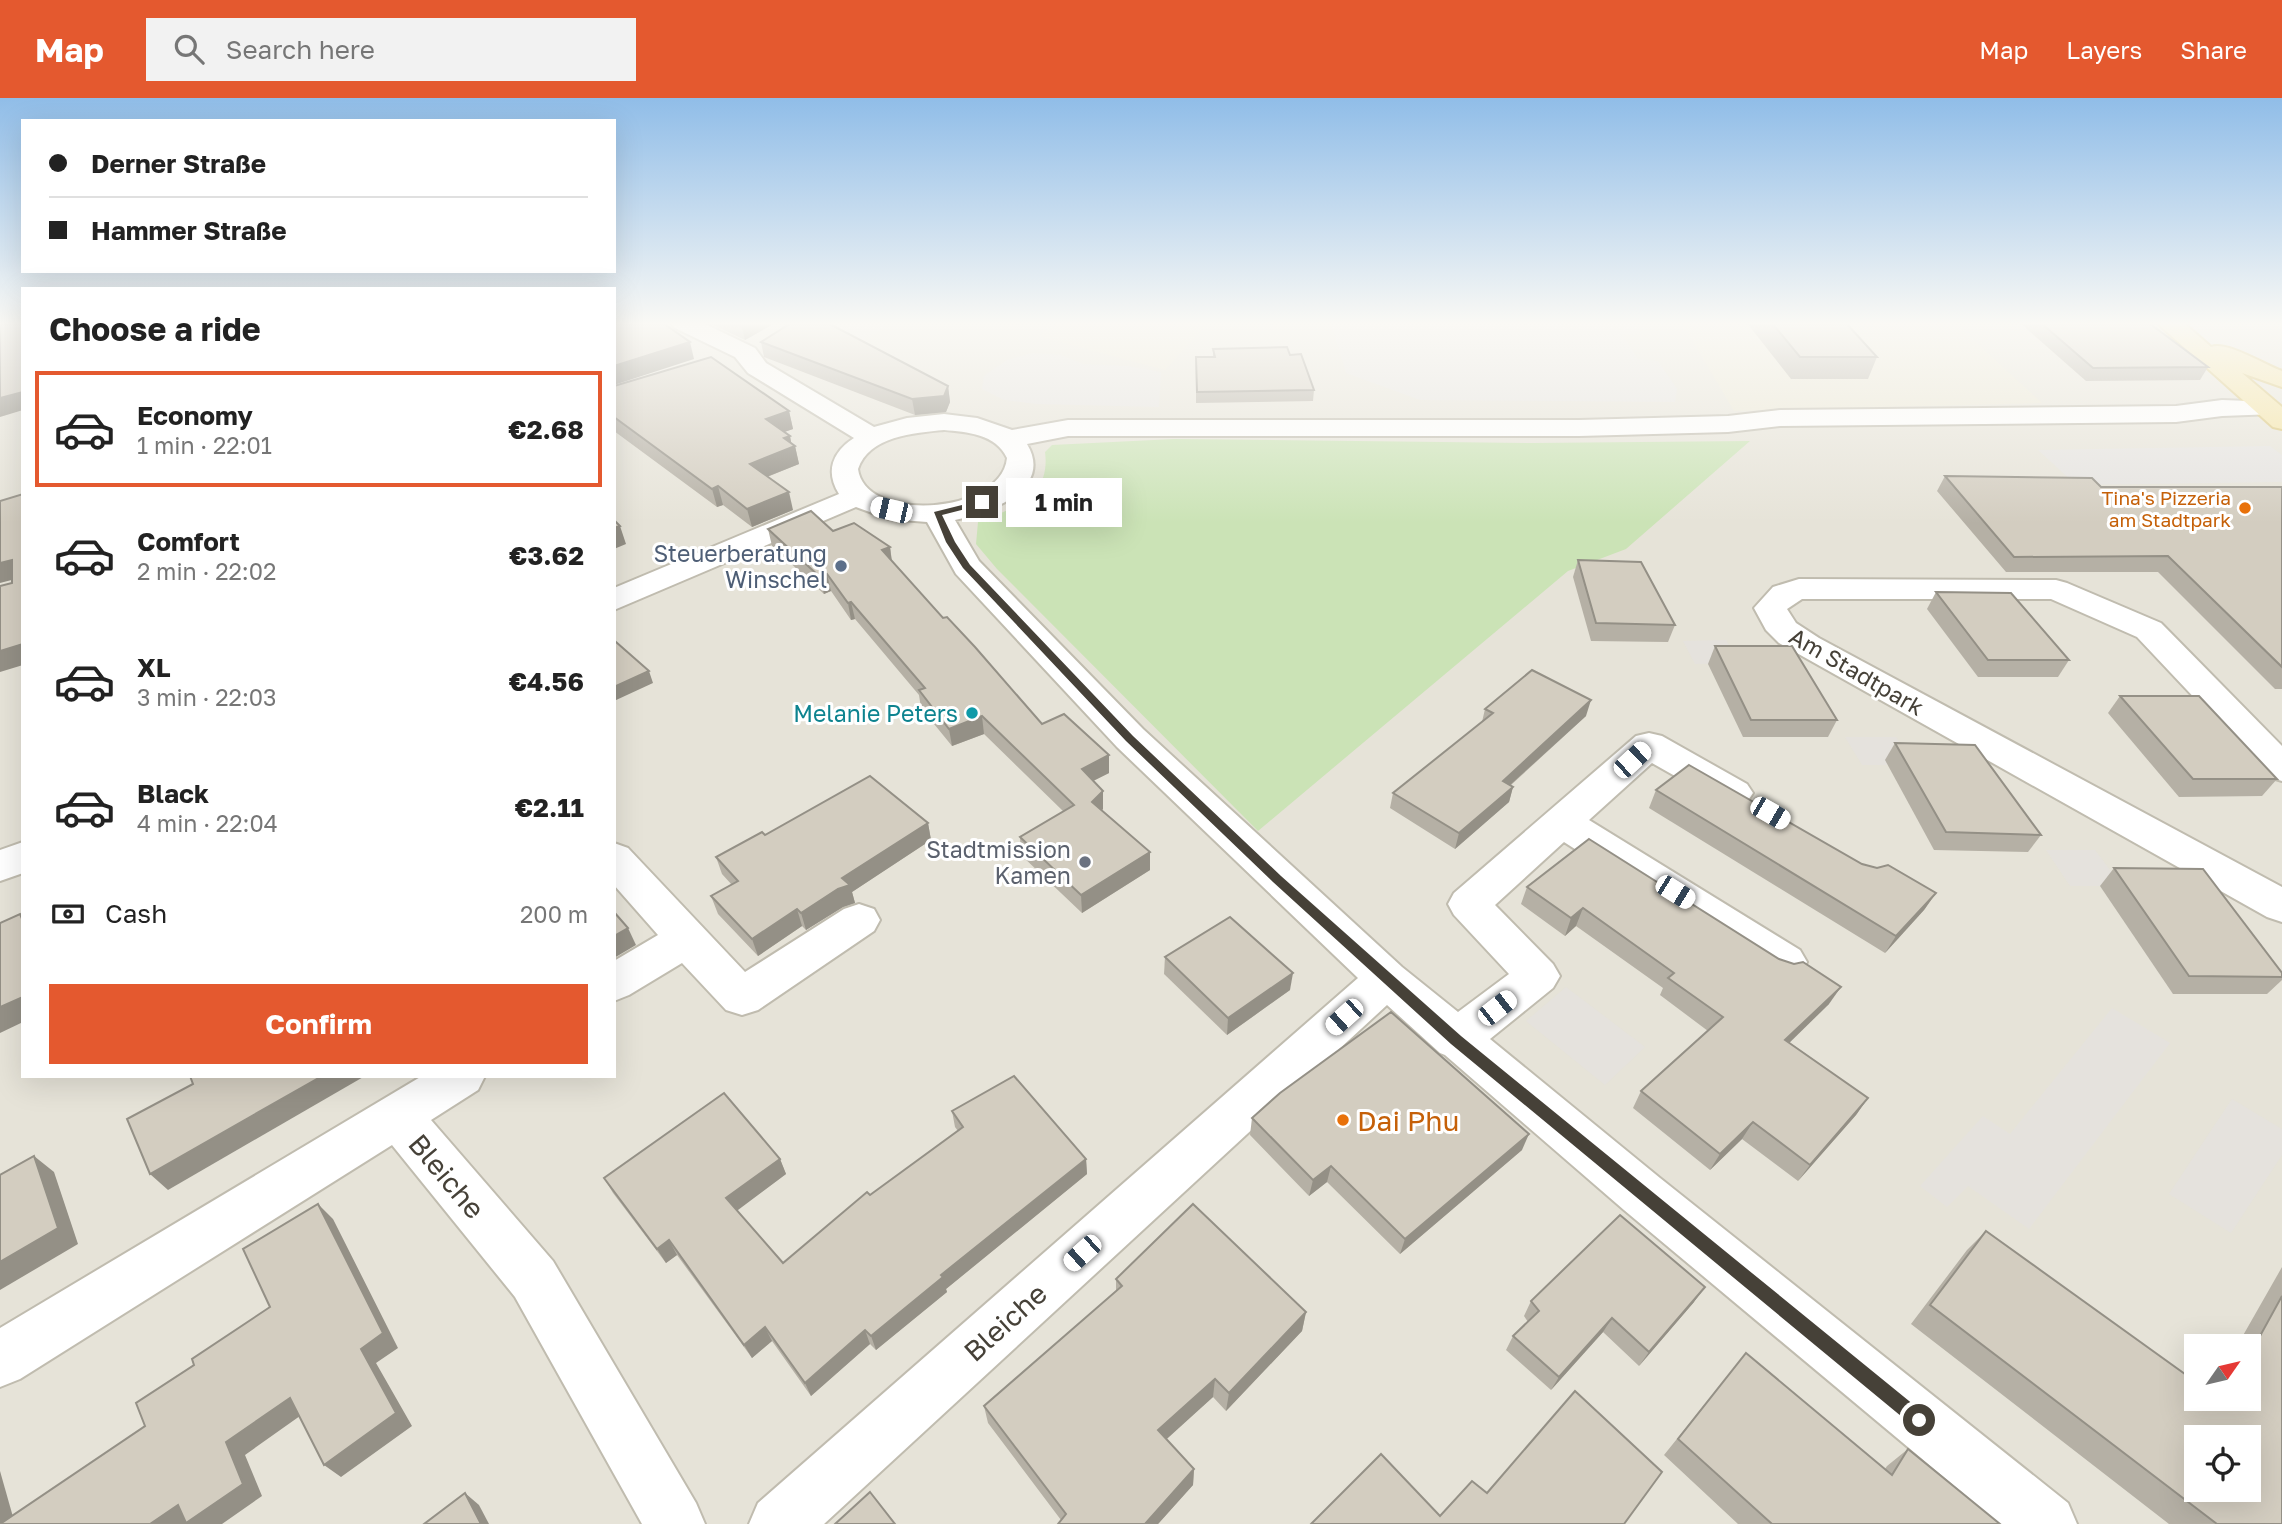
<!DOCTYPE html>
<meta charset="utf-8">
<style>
:root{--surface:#fff;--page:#f2f2f2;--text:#222;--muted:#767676;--line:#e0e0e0;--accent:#e4592f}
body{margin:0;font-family:"Golos Text",sans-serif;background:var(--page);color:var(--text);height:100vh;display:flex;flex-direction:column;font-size:26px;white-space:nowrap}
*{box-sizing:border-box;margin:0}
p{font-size:23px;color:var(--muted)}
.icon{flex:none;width:38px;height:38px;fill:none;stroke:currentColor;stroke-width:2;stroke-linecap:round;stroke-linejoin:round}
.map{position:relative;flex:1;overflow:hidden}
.side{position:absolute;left:21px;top:189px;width:595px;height:791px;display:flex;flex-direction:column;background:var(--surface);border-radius:0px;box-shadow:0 7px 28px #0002}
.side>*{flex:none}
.hud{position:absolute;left:21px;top:21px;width:595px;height:154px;border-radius:0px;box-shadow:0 7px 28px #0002;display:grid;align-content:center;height:154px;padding:0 28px;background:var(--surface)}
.needle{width:46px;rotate:56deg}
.fabs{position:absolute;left:2184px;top:1236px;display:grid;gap:14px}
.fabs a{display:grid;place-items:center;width:77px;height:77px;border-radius:0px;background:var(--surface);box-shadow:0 7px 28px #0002;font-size:35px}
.end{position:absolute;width:32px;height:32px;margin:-16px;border:9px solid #464138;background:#fff;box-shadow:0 0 0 4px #fff}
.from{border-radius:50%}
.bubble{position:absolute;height:49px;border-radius:0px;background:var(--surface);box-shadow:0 7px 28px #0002;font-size:23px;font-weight:700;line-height:49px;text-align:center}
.car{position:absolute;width:21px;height:42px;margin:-21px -10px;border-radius:9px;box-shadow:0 0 5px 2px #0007;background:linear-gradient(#fff 24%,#345 0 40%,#fff 0 76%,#345 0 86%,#fff 0)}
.hud b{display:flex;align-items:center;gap:24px;height:66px;font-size:26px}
.hud b+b{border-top:2px solid var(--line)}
.hud i{width:18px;height:18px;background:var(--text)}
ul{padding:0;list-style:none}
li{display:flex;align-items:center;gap:21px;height:116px;margin:0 14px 10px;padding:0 14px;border:4px solid transparent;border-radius:0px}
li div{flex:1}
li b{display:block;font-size:26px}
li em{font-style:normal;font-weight:700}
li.current{border-color:var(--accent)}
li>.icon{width:63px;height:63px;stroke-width:1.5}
h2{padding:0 28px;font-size:32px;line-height:84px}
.pay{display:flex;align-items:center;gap:18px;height:77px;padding:0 28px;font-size:26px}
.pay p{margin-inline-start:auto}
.button{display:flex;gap:14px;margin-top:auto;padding:14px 28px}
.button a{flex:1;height:80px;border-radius:0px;background:var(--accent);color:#fff;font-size:28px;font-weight:700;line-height:80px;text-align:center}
header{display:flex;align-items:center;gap:42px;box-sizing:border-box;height:98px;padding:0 35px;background:var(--accent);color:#fff}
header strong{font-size:33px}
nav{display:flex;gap:38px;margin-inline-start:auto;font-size:24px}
.search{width:490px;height:63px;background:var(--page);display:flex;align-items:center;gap:18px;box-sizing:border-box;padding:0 24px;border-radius:0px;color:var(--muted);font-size:26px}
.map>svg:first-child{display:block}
.residential{fill:#e6e3d8;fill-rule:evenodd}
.industrial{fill:#e5e2dd}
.education{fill:#eae6d4}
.green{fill:#cbe3b6}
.parking{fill:#e5e3e0}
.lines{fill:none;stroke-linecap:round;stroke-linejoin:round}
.minor-casing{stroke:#c0bcaf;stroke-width:4}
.major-casing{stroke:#d8c272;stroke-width:4}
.minor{fill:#fff;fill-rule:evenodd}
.major{fill:#f4e3a1;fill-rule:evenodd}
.wall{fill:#b5b0a5}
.shaded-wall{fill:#949086}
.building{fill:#d3cdc0;stroke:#949086;stroke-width:2;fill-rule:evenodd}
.route{fill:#464138}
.food-dot{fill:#e8710a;stroke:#fff;stroke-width:2.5}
.service-dot{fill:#5c6f8a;stroke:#fff;stroke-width:2.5}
.culture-dot{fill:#0f9aa8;stroke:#fff;stroke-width:2.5}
.worship-dot{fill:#6b7280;stroke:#fff;stroke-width:2.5}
.labels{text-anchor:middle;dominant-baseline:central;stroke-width:6;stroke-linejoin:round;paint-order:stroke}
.far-food-label{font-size:19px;fill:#c56008;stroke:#fff;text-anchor:end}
.service-label{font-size:23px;fill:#4e5e75;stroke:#fff;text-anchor:end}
.street-label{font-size:23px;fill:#464138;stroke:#fff}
.culture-label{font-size:23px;fill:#0d838f;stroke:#fff;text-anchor:end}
.worship-label{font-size:23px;fill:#5b616d;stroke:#fff;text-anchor:end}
.near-food-label{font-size:28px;fill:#c56008;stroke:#fff;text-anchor:start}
.near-street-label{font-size:28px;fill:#464138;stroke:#fff}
</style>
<header>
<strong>Map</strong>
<div class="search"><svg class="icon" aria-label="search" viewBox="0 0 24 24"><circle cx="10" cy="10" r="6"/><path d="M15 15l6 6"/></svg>Search here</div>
<nav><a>Map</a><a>Layers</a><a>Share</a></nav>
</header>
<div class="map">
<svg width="2282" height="1426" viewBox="0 0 2282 1426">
<rect width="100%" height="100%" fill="#f3f1e9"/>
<path class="residential" d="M0 225H23V978H614V225H2282V1426H0ZM2196 1248H2249V1300H2196ZM2196 1339H2249V1391H2196Z"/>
<g class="industrial">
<path d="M1726 542 1739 565 1695 566 1683 543Z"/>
<path d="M1845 639H1896L1912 663H1886L1888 667H1862Z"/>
<path d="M2046 752H2095L2122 788H2070Z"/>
<path d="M1566 889 1645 949 1605 987 1526 923Z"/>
<path d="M2112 910 2170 945 2029 1131 1968 1088 1947 1109 1920 1088 1983 1018 2010 1036Z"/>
<path d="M2232 1001 2282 1031V1057L2231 1135 2169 1096Z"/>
</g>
<g class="education">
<path d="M1057 225H1208L1165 272 1038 238Z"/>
<path d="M1682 225H1955L2042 305 1734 313Z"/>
</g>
<path class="green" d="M1174 341 1533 345 1750 343 1626 451 1568 473 1258 733 997 471 976 446 978 424C1014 410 1051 399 1045 354L1052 347Z"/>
<g class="parking">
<path d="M836 225H888L882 232 852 247 820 234Z"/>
<path d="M1331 225H1634L1641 235 1622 236 1638 261 1658 263 1677 291 1675 304 1420 302 1346 275Z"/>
<path d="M1033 255 1061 257 1083 266 1127 268 1161 274 1159 309 1036 306 1004 302 982 291 984 278 1007 262Z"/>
<path d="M2270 348 2282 357V384L2076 387 2038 352Z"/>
</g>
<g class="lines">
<defs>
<g id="minor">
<path d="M671 225H703L755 250 766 265 874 329 907 320 944 316 977 320 1012 332 1068 322H1579L1728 318 1780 312 2176 308 2222 302 2275 304 2279 310 2275 316 2222 318 2176 324 1780 328 1728 334 1579 338H1068L1027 346C1054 391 990 415 955 422L979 463 1143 631 1402 869 1458 914 1509 876 1454 817 1448 806 1454 795 1636 638 1649 635 1662 638 1747 686 1753 695 1747 704 1734 708 1721 704 1652 665 1589 722 1800 852 1807 864 1800 876 1785 881 1770 876 1564 744 1495 807 1553 866 1560 878 1553 890 1490 941 1660 1080 2068 1405 2077 1426H2000L1624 1112 1445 957 1440 955 1387 907 824 1426H749L758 1405 1358 880 1117 649 956 476 927 424 889 421 856 409 614 512V490L839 396C825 374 832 354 854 340L748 275 735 259 675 230ZM944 332C967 334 996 336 1007 360 1002 416 865 426 858 371 869 338 914 335 944 332Z"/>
<path d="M1799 481 2056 482 2067 485 2161 525 2282 648V683L2269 679 2137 539 2051 501H1802L1787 511 1796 525 1819 540 2282 789V824L2267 819 1779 545 1766 532 1754 510 1773 489Z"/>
<path d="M23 744V775L0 783V752Z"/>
<path d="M614 745 628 750 745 874 844 811 859 806 874 811 880 822 874 833 758 912 742 917 726 912 682 865 629 897 614 903V863L658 837 614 787Z"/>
<path d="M422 978H485L478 992 431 1022 553 1163 696 1405 705 1426H642L515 1199 392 1047 20 1281 0 1289V1230Z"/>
</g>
<path id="major" d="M2157 225H2184L2211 249C2227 243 2263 266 2282 273V289L2242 275 2282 309V331L2273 329Z"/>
</defs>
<use href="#minor" class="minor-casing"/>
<use href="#major" class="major-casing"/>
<use href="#minor" class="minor"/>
<use href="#major" class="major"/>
</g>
<g class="wall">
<path d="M709 225H775L745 242Z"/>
<path d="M1747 225H1846L1877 259 1868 281H1791Z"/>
<path d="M2020 225H2149L2208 269 2200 282 2086 283Z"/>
<path d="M761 244 948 288 950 304 946 314 915 317 764 259Z"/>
<path d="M1213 251 1290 257 1314 292 1313 303 1196 305V259H1213Z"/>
<path d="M614 288 789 313 793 331 784 334 790 338 791 346 795 348 799 366 767 379 793 412 752 429 723 407 717 409 614 333Z"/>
<path d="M1945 378 2101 389H2282V591H2275L2158 474H2006L1937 393Z"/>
<path d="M768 431 833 433 890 449 892 463 943 520 1042 626 1109 657V675L1093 683 1103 693V711L1102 712 1150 754V772L1082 815 1021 757 1020 739 1064 714 984 636 952 648 921 610 919 597 855 521 851 522 831 493 824 496 772 448Z"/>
<path d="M1578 462 1675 527 1668 544 1591 543 1573 479Z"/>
<path d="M1936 494 2069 562 2058 579H1978L1927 511Z"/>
<path d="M1715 548 1837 622 1828 639H1743L1708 566Z"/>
<path d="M2120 598 2277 681 2262 698 2179 699 2108 615Z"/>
<path d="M1485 611 1586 618 1511 687 1513 689 1509 704 1455 751 1390 710 1393 695 1482 624Z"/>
<path d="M1895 645 2041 737 2028 754 1934 752 1885 662Z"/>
<path d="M1656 692 1862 766 1936 795 1924 812 1885 855 1649 710Z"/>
<path d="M928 725 931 742 852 794 855 805 843 809 806 832 802 828 758 858 718 816 711 798 732 787 722 776 716 759 765 737Z"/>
<path d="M2114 770 2282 875V882L2267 896H2173L2100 788Z"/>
<path d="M1527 789 1829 906 1789 944 1868 1000 1856 1017 1798 1083 1742 1041 1710 1072 1633 1010 1641 993 1708 933 1660 897 1663 890 1576 828 1565 838 1521 806Z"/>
<path d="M1165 859 1290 892 1227 937 1164 876Z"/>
<path d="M952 1013 1086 1061 1087 1076 946 1191 947 1194 876 1252 870 1246 811 1298 772 1243 752 1260 677 1157 666 1165 613 1095 604 1080 780 1061 786 1076 737 1112 783 1165 870 1097 958 1033 955 1029Z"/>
<path d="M1252 1020 1522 1052 1400 1156 1327 1084 1309 1098 1250 1037Z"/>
<path d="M1986 1133 2196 1300H2249V1248H2237L2282 1169V1426H2169L1911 1226 1967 1152Z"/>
<path d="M1116 1181 1306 1214 1302 1233 1226 1313 1213 1299 1166 1341 1194 1371 1193 1387 1158 1426H1058L1061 1422 988 1325 984 1308 1116 1193Z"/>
<path d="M1531 1203 1694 1204 1639 1268 1603 1234 1551 1292 1506 1252 1513 1238 1528 1224 1524 1218Z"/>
<path d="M1746 1255 1885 1371 1887 1368 1908 1351 2000 1426H1738L1664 1357Z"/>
</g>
<g class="shaded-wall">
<path d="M741 225H775L745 242Z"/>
<path d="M690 244 694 261 614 287V268Z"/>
<path d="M948 288 950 304 946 314 915 317 912 301Z"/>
<path d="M23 294V312L0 319V300Z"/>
<path d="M789 313 793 331 770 339 766 321Z"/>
<path d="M790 338 792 349 795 348 799 366 754 384 750 366 784 340Z"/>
<path d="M718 388 723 407 717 409 712 391Z"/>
<path d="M789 394 793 412 752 429 747 411Z"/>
<path d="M620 428 626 446 614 451V430Z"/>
<path d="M890 449 892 466 882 452Z"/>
<path d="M12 462 23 479 0 485V465Z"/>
<path d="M827 476 831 493 824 496 820 479Z"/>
<path d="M851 504 855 521 851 522 848 505Z"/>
<path d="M23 546V567L0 574V553Z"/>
<path d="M649 573 653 585 614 603V589Z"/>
<path d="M1591 602 1586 618 1498 698 1503 683Z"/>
<path d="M982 618 984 636 952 648 949 631Z"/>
<path d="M1109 657V675L1083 688 1082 671Z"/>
<path d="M1513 689 1509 704 1455 751 1459 735Z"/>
<path d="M1103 693V711L1092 721V704Z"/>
<path d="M928 725 931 742 852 794 855 805 843 809 806 832 801 815 842 780Z"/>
<path d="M1150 754V772L1082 815 1081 797Z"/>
<path d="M1936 795 1924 812 1885 855 1896 838Z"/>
<path d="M1583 810 1576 828 1565 838 1571 820Z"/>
<path d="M797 811 802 828 758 858 752 841Z"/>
<path d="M628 830 636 847 614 860V838Z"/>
<path d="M1293 875 1290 892 1227 937 1228 920Z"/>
<path d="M1841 889 1829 906 1775 959 1785 942Z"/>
<path d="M23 899V924L0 935V909Z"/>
<path d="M322 978H365L168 1092 150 1076Z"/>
<path d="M1868 1000 1856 1017 1798 1083 1810 1067Z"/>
<path d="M1753 1024 1742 1041 1710 1072 1720 1056Z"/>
<path d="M1529 1036 1522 1052 1400 1156 1405 1141Z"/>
<path d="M34 1058 54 1074 78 1146 0 1192V1164Z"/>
<path d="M780 1061 786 1076 734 1115 726 1100Z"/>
<path d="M1086 1061 1087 1076 946 1191 947 1194 876 1252 871 1238 941 1177Z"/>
<path d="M1331 1068 1327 1084 1309 1098 1313 1082Z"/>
<path d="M318 1106 333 1121 398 1250 376 1265 412 1328 341 1379 324 1367 361 1251Z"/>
<path d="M669 1142 677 1157 666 1165 657 1151Z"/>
<path d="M1705 1189 1694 1204 1639 1268 1649 1254Z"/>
<path d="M1306 1214 1302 1233 1226 1313 1229 1295Z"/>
<path d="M1612 1220 1603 1234 1551 1292 1559 1279Z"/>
<path d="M765 1229 772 1243 752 1260 744 1247Z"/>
<path d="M865 1232 870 1246 811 1298 805 1285Z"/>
<path d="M1215 1281 1213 1299 1158 1349V1332Z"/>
<path d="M290 1300 307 1313 245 1357 262 1398 222 1426H150L226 1344Z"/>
<path d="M1194 1371 1193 1387 1158 1426H1145Z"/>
<path d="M0 1373 15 1426H0Z"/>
<path d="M465 1395 479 1407 489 1426H481Z"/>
</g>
<g class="building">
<path d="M0 225H23V294L0 300Z"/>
<path d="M614 225H663L690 244 614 268Z"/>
<path d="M791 225H828L948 288 944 298 912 301 761 244Z"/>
<path d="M1772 225H1846L1877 259H1800Z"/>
<path d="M2041 225H2149L2208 269 2093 270Z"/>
<path d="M1287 249 1290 257 1301 256 1314 292 1197 294 1196 259H1215L1213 251Z"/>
<path d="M711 259 789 313 766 321 790 338 784 340 795 348 750 366 789 394 747 411 718 388 712 391 614 319V288Z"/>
<path d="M1945 378 2092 380 2101 389H2282V569L2168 458 2014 459Z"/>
<path d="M23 396V546L0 553V488L12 485V462L0 465V403Z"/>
<path d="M811 413 833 433 854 425 890 449 882 452 943 520 947 519 975 549 1042 626 1064 616 1109 657 1082 671 1103 693 1092 704 1150 754 1081 797 1020 739 1074 707 982 618 949 631 919 592 925 590 851 504 848 505 827 476 820 479 768 431Z"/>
<path d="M614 422 620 428 614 430Z"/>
<path d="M1578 462 1641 464 1675 527 1596 525Z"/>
<path d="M1936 494 2011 495 2069 562H1988Z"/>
<path d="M616 544 649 573 614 589V545Z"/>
<path d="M1715 548H1792L1837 622H1751Z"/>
<path d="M1532 572 1591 602 1503 683 1513 689 1459 735 1393 695 1493 615 1485 611Z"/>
<path d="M2120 598H2199L2277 681H2193Z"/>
<path d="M1895 645 1975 647 2041 737 1946 734Z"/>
<path d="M1689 667 1862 766 1877 770 1888 767 1936 795 1896 838 1656 692Z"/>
<path d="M870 678 928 725 842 780 850 787 838 791 801 815 797 811 752 841 711 798 738 783 716 759 762 734 765 737Z"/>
<path d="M1589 741 1779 861 1794 866 1803 864 1841 889 1785 942 1868 1000 1810 1067 1753 1024 1720 1056 1641 993 1723 919 1668 880 1674 875 1583 810 1571 820 1527 789Z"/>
<path d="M2114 770 2203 771 2282 875V879L2189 878Z"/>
<path d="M614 814 628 830 614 838Z"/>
<path d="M20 816 23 823V899L0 909V825Z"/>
<path d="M1230 819 1293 875 1228 920 1165 859Z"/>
<path d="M1391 914 1529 1036 1405 1141 1331 1068 1313 1082 1252 1020 1280 995Z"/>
<path d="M190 978H322L150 1076 127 1021 193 986Z"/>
<path d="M1014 978 1086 1061 941 1177 943 1179 871 1238 865 1232 805 1285 765 1229 744 1247 669 1142 657 1151 604 1080 724 995 780 1061 726 1100 783 1165 867 1094 870 1097 963 1029 952 1013Z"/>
<path d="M34 1058 58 1130 0 1164V1077Z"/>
<path d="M318 1106 383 1235 361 1251 396 1315 324 1367 290 1300 226 1344 243 1386 186 1425 178 1407 150 1426H0L145 1328 136 1305 194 1267 192 1261 270 1209 243 1151Z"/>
<path d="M1193 1106 1306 1214 1229 1295 1215 1281 1158 1332 1194 1371 1145 1426H1058L1066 1416 984 1308 1122 1188 1116 1181Z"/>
<path d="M1620 1117 1705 1189 1649 1254 1612 1220 1559 1279 1513 1238 1539 1213 1531 1203Z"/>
<path d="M1986 1133 2196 1284V1300H2219L2223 1303 2225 1300H2249V1258L2282 1198V1426H2217L1930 1207ZM2196 1339H2249V1391H2196Z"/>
<path d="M1746 1255 1892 1377 1908 1351 2000 1426H1772L1678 1341Z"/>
<path d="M1575 1293 1662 1374 1624 1426H1311L1381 1356 1440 1418 1472 1383 1487 1395Z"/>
<path d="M870 1394 895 1426H835Z"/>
<path d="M465 1395 481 1426H424Z"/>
</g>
<linearGradient id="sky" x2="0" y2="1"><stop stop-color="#90bde8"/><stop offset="0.53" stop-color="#faf9f5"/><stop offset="1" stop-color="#faf9f5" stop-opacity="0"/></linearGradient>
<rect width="2282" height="425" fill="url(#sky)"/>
<path class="route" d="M982 402 985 406 942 417 955 444 970 467 1133 638 1281 778 1461 938 1925 1316 1928 1322 1925 1328 1919 1330 1913 1328 1451 946 1273 784 1126 643 963 470 946 444 934 414Z"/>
<g class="food-dot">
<circle cx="2245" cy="410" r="7"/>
<circle cx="1343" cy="1022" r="7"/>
</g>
<circle class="service-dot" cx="841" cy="468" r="7"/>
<circle class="culture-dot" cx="972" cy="615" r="7"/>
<circle class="worship-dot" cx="1085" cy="764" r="7"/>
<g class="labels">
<g class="far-food-label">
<text x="2231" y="399">Tina's Pizzeria<tspan x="2231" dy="22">am Stadtpark</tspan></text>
</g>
<g class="service-label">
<text x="827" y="455">Steuerberatung<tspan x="827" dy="26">Winschel</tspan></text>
</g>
<g class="street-label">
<text transform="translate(1857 573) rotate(30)">Am Stadtpark</text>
</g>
<g class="culture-label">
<text x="958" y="615">Melanie Peters</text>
</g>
<g class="worship-label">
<text x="1071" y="751">Stadtmission<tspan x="1071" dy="26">Kamen</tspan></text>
</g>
<g class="near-food-label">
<text x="1357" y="1022">Dai Phu</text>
</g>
<g class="near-street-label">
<text transform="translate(447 1078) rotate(50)">Bleiche</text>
<text transform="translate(1005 1224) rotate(-42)">Bleiche</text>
</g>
</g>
</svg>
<div class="fabs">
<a><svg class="needle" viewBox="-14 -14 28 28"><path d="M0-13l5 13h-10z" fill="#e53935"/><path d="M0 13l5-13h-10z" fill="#767676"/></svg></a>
<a><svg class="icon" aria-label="locate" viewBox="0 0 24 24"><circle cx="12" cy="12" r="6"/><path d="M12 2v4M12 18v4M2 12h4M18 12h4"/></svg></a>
</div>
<i class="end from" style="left:1919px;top:1322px"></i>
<i class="end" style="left:982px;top:404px"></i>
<div class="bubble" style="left:1006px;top:380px;width:116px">1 min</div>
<i class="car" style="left:891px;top:412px;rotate:283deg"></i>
<i class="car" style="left:1632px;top:662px;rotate:47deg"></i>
<i class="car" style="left:1770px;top:715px;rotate:120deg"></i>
<i class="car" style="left:1675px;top:794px;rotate:122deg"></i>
<i class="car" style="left:1497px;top:910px;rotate:52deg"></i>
<i class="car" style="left:1344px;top:919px;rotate:228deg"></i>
<i class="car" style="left:1082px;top:1155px;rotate:228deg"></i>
<div class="hud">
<b><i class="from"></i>Derner Straße</b>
<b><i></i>Hammer Straße</b>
</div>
<section class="side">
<h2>Choose a ride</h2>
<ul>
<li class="current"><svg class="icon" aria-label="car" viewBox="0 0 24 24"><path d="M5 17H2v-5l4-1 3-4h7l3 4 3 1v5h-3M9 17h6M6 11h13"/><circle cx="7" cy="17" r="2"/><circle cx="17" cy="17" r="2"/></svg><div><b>Economy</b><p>1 min · 22:01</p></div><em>€2.68</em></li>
<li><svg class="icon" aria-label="car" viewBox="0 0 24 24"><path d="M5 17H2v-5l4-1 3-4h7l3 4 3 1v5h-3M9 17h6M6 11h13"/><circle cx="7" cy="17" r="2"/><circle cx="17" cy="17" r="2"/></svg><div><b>Comfort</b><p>2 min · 22:02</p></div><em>€3.62</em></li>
<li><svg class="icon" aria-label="car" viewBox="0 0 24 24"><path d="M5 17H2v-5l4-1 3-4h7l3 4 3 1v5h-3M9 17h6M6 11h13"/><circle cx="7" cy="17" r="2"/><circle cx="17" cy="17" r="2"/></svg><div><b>XL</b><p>3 min · 22:03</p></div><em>€4.56</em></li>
<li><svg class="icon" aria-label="car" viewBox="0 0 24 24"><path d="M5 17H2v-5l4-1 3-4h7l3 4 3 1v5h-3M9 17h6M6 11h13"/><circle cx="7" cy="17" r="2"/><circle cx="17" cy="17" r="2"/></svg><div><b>Black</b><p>4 min · 22:04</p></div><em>€2.11</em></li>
</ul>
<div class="pay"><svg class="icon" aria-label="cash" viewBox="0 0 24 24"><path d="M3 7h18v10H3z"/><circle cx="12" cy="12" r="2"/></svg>Cash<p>200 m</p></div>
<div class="button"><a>Confirm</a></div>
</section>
</div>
